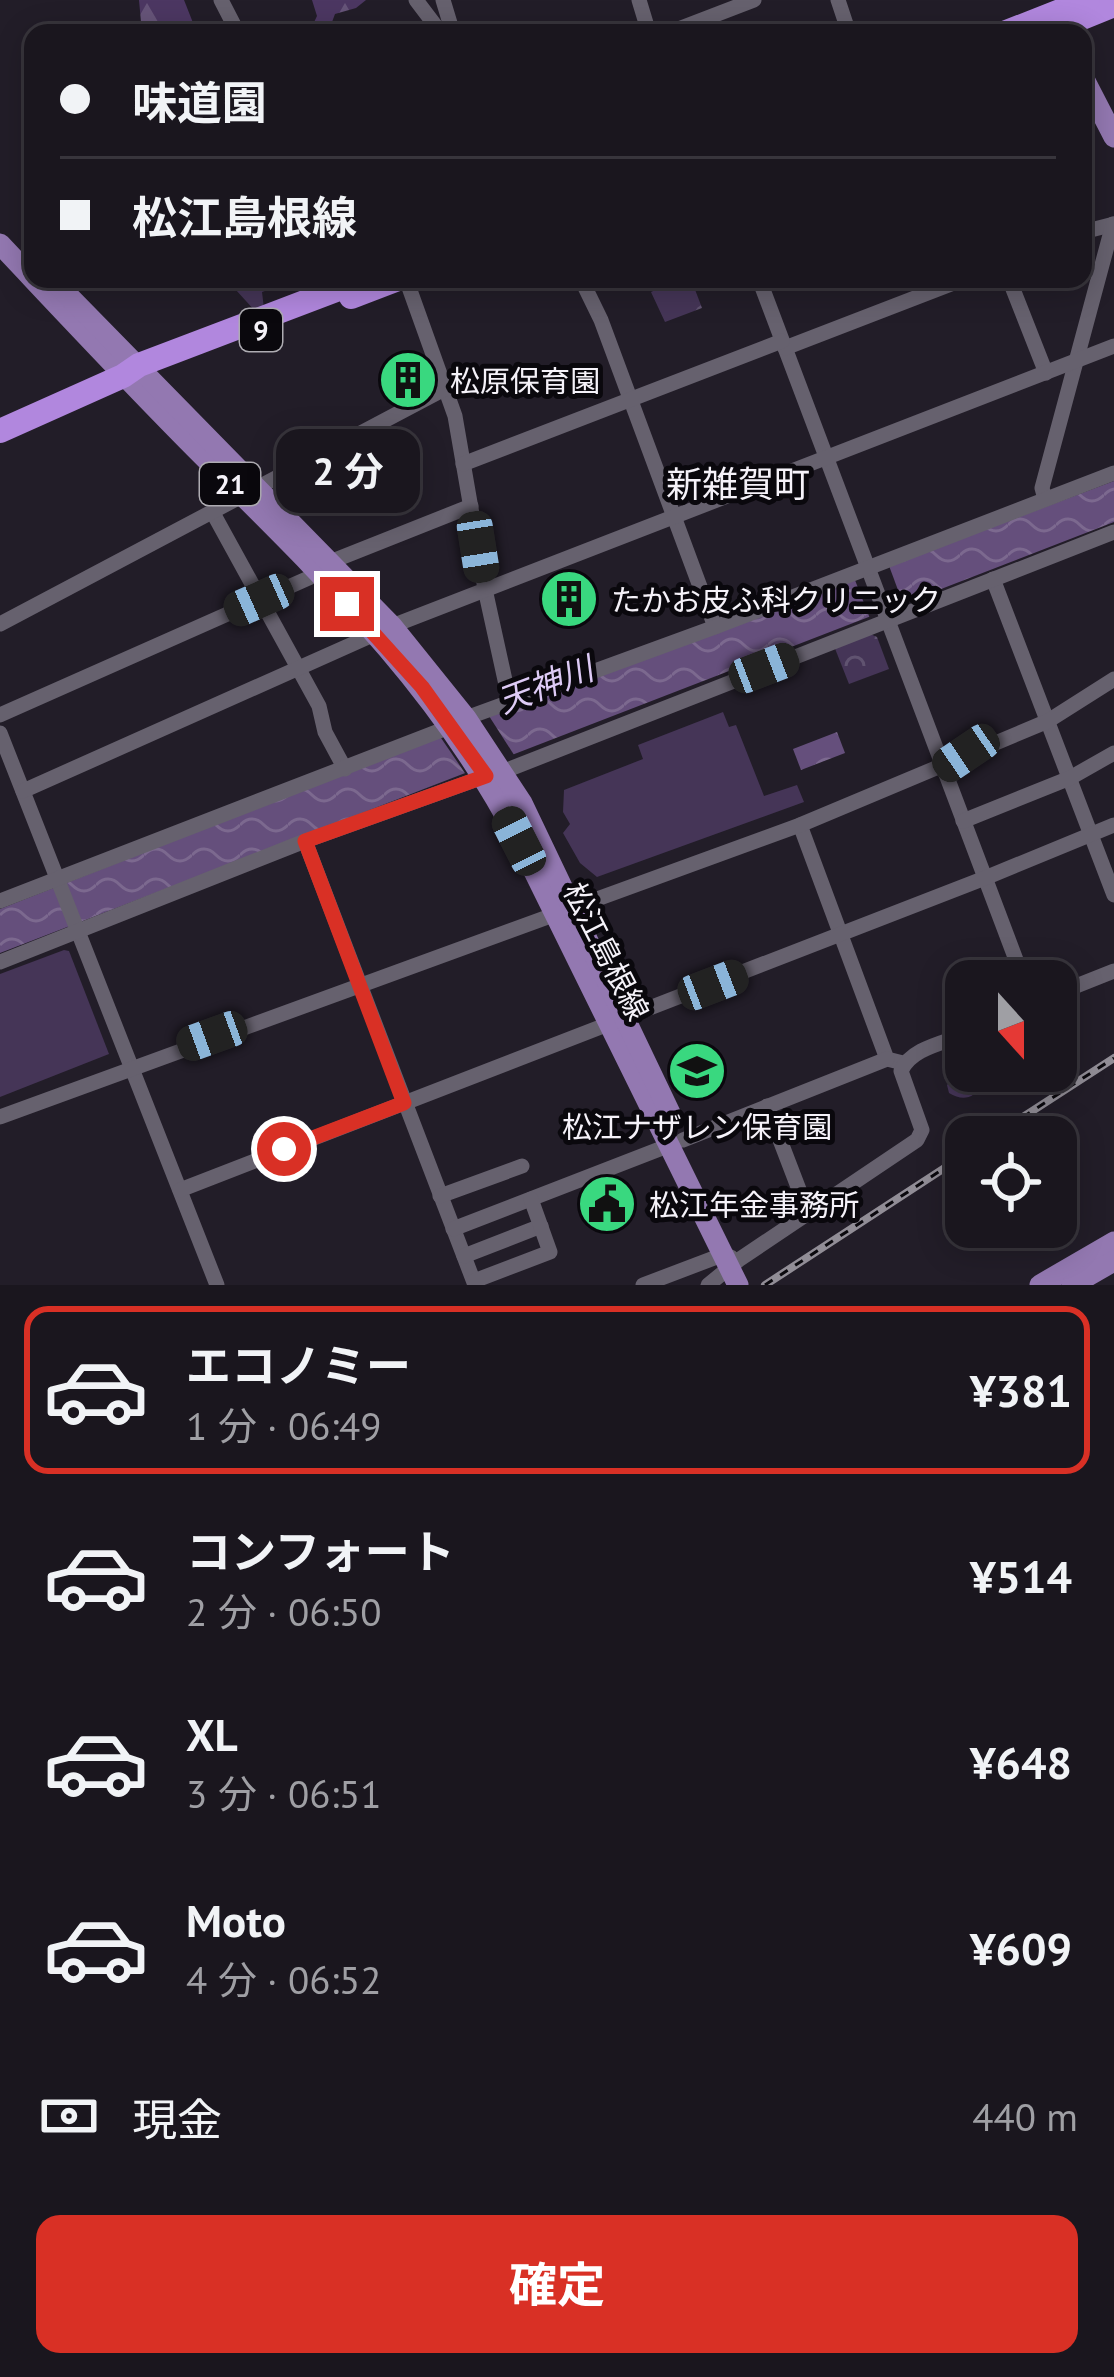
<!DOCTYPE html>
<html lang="ja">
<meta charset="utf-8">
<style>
:root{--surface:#1a161e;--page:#27232b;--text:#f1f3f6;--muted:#9f9fa4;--line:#38353c;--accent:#d93025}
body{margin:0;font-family:"PT Sans","Noto Sans JP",sans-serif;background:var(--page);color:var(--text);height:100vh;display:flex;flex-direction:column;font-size:45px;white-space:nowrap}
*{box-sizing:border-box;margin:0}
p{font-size:39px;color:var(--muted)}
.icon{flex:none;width:66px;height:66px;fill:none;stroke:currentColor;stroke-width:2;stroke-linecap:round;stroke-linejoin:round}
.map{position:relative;height:1285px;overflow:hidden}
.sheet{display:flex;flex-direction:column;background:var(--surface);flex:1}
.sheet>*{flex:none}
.hud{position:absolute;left:24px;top:24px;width:1068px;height:264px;border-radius:24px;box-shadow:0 6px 30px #0003,0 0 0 3px var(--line);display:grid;align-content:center;height:264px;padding:0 36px;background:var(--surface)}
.needle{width:78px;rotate:159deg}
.buttons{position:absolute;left:945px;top:960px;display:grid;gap:24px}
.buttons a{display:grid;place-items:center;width:132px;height:132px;border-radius:24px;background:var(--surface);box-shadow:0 6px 30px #0003,0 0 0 3px var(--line);font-size:60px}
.end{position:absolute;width:54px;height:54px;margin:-27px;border:15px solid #d93025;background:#fff;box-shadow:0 0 0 6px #fff}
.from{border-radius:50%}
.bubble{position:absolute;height:84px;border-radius:24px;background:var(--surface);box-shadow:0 6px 30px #0003,0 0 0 3px var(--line);font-size:39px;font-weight:700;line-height:84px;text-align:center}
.car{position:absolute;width:36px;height:72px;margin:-36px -18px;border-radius:15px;box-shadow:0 0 9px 3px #0007;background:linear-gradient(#222 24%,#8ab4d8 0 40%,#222 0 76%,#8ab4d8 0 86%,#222 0)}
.hud b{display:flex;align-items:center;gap:42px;height:114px;font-size:45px}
.hud b+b{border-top:3px solid var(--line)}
.hud i{width:30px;height:30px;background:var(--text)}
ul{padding:21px 0 0;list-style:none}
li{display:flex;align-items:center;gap:36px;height:168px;margin:0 24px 18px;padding:0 12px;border:6px solid transparent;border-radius:24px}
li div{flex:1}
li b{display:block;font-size:45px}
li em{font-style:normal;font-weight:700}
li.active{border-color:var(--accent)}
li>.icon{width:108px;height:108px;stroke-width:1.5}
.pay{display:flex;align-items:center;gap:30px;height:132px;padding:0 36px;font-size:45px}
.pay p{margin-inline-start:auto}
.button{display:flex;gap:24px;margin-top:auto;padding:24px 36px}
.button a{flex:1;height:138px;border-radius:24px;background:var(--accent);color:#fff;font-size:48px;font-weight:700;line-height:138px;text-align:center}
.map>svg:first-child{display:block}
.grass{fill:#453557}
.forest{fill:url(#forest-firs)}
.park{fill:url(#park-crowns)}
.water{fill:url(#water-waves)}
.pier{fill:#221d28}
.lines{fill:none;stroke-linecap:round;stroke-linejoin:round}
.minor{stroke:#66616e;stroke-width:15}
.major{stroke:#9378b1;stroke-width:21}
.highway{stroke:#b187de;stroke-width:24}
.rail-casing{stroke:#918d96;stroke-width:8}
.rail{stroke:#0a080d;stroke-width:3;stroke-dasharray:9;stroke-linecap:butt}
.route{stroke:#d93025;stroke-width:15}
.labels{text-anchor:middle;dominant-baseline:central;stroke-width:10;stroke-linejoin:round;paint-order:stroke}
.shield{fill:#0a080d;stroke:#aeacb2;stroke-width:3}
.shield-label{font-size:27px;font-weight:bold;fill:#f5f2f9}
.poi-label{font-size:30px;fill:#f5f2f9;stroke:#0a080d;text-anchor:start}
.street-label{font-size:30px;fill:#f5f2f9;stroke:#0a080d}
.water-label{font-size:33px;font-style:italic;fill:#decbf6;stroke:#0a080d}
.quarter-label{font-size:36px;fill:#f5f2f9;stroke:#0a080d}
</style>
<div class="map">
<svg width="1114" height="1285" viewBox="0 0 1114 1285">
<defs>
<pattern id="forest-firs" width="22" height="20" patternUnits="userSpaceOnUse" patternTransform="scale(3)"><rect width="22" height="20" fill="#4c3762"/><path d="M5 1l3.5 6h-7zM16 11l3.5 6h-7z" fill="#665479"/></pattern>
<pattern id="park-crowns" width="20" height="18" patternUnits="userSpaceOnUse" patternTransform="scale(3)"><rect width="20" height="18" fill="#453557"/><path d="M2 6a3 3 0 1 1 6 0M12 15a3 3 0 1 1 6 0" fill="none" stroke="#605370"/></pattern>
<pattern id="water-waves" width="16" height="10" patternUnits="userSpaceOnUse" patternTransform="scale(3)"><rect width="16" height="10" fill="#654f7c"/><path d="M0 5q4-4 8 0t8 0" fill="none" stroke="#7c698f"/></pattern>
</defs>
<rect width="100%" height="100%" fill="#221d28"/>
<g class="grass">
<path d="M723 712 729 727 736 725 764 796 797 785 804 802 597 877 580 863 563 833 570 824 563 812 564 790 643 759 638 745Z"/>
<path d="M64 950 69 951 109 1054 0 1097V974Z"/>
<path d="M965 1074 979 1079 982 1085C974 1099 962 1101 949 1093L947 1085 955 1075Z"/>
</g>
<g class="forest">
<path d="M139 0H184L197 33H142Z"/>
<path d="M312 0H366L356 8 335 14 329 30 309 33 317 16Z"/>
</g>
<g class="park">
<path d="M226 279H279V286L262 292 264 309 256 312Z"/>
<path d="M659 279H691L702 308 665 322 651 292 662 287Z"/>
<path d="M868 633 877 637 889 669 849 684 834 646Z"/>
</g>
<g class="water">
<path d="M1114 481V522L0 953V909L495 714Z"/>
<path d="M837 732 845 753 801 770 793 749Z"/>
</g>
<g class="pier">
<path d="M888 563 905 609 871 621 853 575Z"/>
<path d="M489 716 516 758 467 776 439 735Z"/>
</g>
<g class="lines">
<g class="minor">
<path d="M221 0 238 33"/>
<path d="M416 0 441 33"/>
<path d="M443 0 453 33"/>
<path d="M639 0 649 33"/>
<path d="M838 0 849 33"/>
<path d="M668 33 754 0"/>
<path d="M1083 232 1114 224"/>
<path d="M406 279 455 416 485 589 510 703"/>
<path d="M581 279 601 320 715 627"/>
<path d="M759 279 1024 981"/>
<path d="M1009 279 1046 373"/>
<path d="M785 348 964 279"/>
<path d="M463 464 782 341"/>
<path d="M1045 499 1042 488 1113 224"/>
<path d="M213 513 319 706 325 732 345 769"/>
<path d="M330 562 471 506"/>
<path d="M993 579 1114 895"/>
<path d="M0 624 446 388"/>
<path d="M392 626 1114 346"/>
<path d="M0 715 320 573"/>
<path d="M466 718 715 627 1114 473"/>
<path d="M0 733 217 1285"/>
<path d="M502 772 1114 532"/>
<path d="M23 791 375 634"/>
<path d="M963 821 1070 778 1114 753"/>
<path d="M800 825 887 1059 903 1063"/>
<path d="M305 841 475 1285"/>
<path d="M0 901 452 726"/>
<path d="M0 962 305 841 486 776"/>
<path d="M1056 994 1114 971"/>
<path d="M767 1106 808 1213"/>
<path d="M0 1117 800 825 1048 721 1114 679"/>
<path d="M683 1140 887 1059"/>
<path d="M180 1190 985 878 1114 825"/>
<path d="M440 1196 522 1166"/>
<path d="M453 1229 670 1145"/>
<path d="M464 1256 541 1226"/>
<path d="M474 1281 550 1252 531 1199"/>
<path d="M643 1285 722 1255 731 1257"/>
<path d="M708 1285 740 1259 917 1140 922 1130 901 1071C911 1048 944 1043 966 1034"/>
</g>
<g class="major">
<path d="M1059 28 1061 33"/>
<path d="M1083 77 1114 137"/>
<path d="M0 244C67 315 133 386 202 455 324 577 439 686 519 841L738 1285"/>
<path d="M52 279 392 626 466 718 522 803 670 1113"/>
<path d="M1040 1285 1114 1242"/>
<path d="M1072 1285 1114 1261"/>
</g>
<g class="highway">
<path d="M1075 21 1114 5"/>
<path d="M1004 33 1088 0"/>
<path d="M351 297 398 279"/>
<path d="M0 431 123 376 139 365 365 279"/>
</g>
<defs>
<g id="rail">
<path d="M992 1137 1114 1058"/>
<path d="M765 1285 966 1154"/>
</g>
</defs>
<use href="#rail" class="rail-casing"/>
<use href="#rail" class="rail"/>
</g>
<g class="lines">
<path class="route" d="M284 1149 404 1103 305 841 486 776 422 687 347 604"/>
</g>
<defs>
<symbol id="building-disc" viewBox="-11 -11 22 22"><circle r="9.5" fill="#39d87f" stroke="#0a080d"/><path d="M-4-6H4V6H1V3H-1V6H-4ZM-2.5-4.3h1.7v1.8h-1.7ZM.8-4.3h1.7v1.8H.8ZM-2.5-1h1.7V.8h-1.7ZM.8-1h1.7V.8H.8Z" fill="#111"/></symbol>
<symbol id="school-disc" viewBox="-11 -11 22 22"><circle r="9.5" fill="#39d87f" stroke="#0a080d"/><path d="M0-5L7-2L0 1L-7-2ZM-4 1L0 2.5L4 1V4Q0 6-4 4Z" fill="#111"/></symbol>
<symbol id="civic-disc" viewBox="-11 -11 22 22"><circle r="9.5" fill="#39d87f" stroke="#0a080d"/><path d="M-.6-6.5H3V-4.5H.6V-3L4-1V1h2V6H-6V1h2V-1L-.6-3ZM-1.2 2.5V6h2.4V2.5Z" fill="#111"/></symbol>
</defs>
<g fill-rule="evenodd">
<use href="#building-disc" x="375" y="347" width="66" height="66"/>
<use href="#building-disc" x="536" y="566" width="66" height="66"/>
<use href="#school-disc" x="664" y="1038" width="66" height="66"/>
<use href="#civic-disc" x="574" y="1171" width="66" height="66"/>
</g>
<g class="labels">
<g class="shield">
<rect x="240" y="309" width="42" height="42" rx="9"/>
<rect x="200" y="463" width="60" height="42" rx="9"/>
</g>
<g class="shield-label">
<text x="261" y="330">9</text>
<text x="230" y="484">21</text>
</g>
<g class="poi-label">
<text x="450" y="380">松原保育園</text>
<text x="611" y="599">たかお皮ふ科クリニック</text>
<text x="697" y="1126" text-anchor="middle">松江ナザレン保育園</text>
<text x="649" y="1204">松江年金事務所</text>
</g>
<g class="street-label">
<text transform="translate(607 951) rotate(63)">松江島根線</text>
</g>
<g class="water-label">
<text transform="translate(545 684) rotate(-21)">天神川</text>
</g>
<g class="quarter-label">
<text x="738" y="483">新雑賀町</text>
</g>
</g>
</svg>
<div class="buttons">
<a><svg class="needle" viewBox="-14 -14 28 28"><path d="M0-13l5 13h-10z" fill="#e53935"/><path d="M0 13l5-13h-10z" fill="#9f9fa4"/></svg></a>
<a><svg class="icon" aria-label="locate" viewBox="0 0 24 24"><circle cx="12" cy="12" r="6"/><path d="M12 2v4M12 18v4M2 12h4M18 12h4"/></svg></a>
</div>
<i class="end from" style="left:284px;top:1149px"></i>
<i class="end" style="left:347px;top:604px"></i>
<div class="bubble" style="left:276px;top:429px;width:144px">2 分</div>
<i class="car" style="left:478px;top:547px;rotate:171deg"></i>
<i class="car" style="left:259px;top:600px;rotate:246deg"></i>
<i class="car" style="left:764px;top:668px;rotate:69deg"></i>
<i class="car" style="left:966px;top:753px;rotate:236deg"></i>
<i class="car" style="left:519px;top:841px;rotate:333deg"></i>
<i class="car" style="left:713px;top:985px;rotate:69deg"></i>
<i class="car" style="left:212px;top:1036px;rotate:250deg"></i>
<div class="hud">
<b><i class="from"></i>味道園</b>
<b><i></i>松江島根線</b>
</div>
</div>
<section class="sheet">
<ul>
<li class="active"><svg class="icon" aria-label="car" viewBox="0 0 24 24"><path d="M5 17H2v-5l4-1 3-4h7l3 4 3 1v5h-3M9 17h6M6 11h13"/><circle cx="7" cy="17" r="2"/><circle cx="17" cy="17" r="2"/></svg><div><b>エコノミー</b><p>1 分 · 06:49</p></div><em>¥381</em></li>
<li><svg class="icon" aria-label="car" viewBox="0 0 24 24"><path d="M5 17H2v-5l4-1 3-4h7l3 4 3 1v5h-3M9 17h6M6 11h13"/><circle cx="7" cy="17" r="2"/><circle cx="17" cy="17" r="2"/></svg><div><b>コンフォート</b><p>2 分 · 06:50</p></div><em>¥514</em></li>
<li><svg class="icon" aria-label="car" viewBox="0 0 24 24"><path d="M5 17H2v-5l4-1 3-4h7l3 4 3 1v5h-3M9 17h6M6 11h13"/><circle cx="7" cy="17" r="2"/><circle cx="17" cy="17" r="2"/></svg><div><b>XL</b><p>3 分 · 06:51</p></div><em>¥648</em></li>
<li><svg class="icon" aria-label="car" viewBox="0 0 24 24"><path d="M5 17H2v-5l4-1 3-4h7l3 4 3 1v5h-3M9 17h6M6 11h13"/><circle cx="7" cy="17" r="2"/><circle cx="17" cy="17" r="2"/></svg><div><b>Moto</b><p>4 分 · 06:52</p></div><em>¥609</em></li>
</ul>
<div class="pay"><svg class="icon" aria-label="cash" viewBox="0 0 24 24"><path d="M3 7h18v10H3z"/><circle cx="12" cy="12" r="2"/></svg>現金<p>440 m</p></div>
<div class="button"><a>確定</a></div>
</section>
